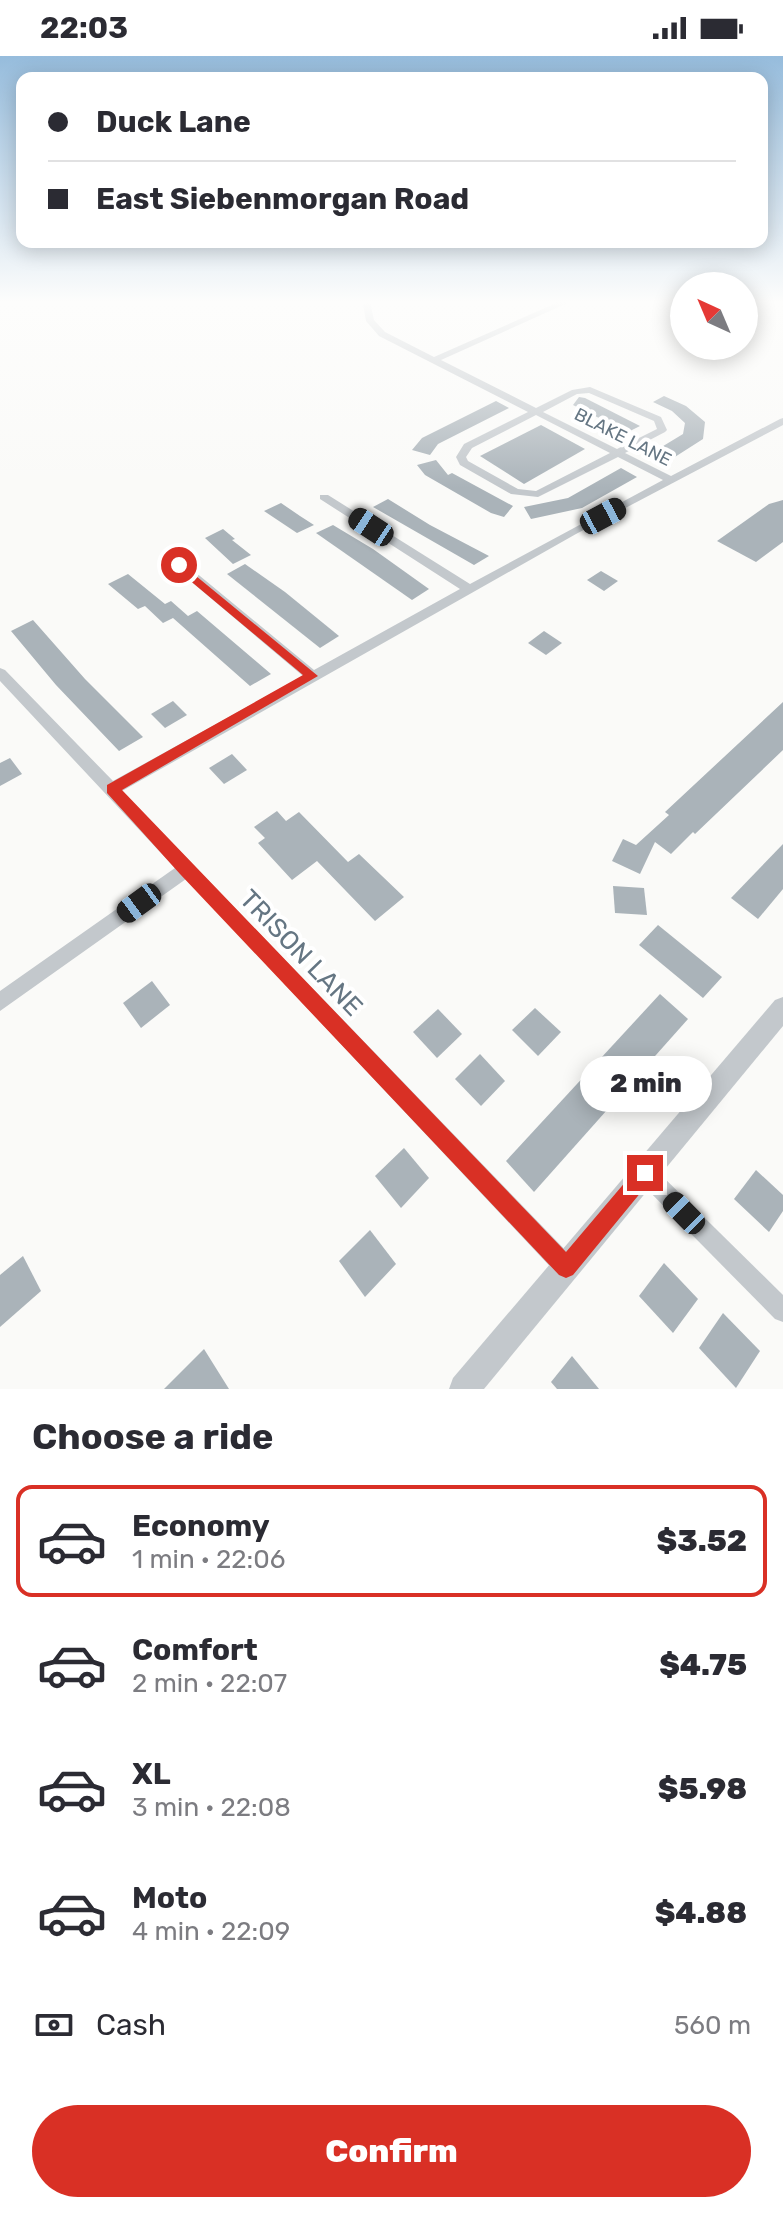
<!DOCTYPE html>
<meta charset="utf-8">
<style>
:root{--surface:#fff;--page:#f7f7f7;--text:#2b2b33;--muted:#7c7c81;--line:#e1e1e2;--accent:#d93025}
body{margin:0;font-family:Rubik,sans-serif;background:var(--page);color:var(--text);height:100vh;display:flex;flex-direction:column;font-size:30px;white-space:nowrap}
*{box-sizing:border-box;margin:0}
p{font-size:26px;color:var(--muted)}
.icon{flex:none;width:44px;height:44px;fill:none;stroke:currentColor;stroke-width:2;stroke-linecap:round;stroke-linejoin:round}
.map{position:relative;height:1333px;overflow:hidden}
.sheet{display:flex;flex-direction:column;background:var(--surface);flex:1}
.sheet>*{flex:none}
.hud{position:absolute;left:16px;top:16px;width:752px;height:176px;border-radius:16px;box-shadow:0 4px 20px #0003;display:grid;align-content:center;height:176px;padding:0 32px;background:var(--surface)}
.needle{width:52px;rotate:316deg}
.tools{position:absolute;left:670px;top:216px;display:grid;gap:16px}
.tools a{display:grid;place-items:center;width:88px;height:88px;border-radius:50%;background:var(--surface);box-shadow:0 4px 20px #0003;font-size:40px}
.end{position:absolute;width:36px;height:36px;margin:-18px;border:10px solid #d93025;background:#fff;box-shadow:0 0 0 4px #fff}
.from{border-radius:50%}
.bubble{position:absolute;height:56px;border-radius:28px;background:var(--surface);box-shadow:0 4px 20px #0003;font-size:26px;font-weight:800;line-height:56px;text-align:center}
.car{position:absolute;width:24px;height:48px;margin:-24px -12px;border-radius:10px;box-shadow:0 0 6px 2px #0007;background:linear-gradient(#222 24%,#8ab4d8 0 40%,#222 0 76%,#8ab4d8 0 86%,#222 0)}
.hud b{display:flex;align-items:center;gap:28px;height:76px;font-size:30px}
.hud b+b{border-top:2px solid var(--line)}
.hud i{width:20px;height:20px;background:var(--text)}
ul{padding:0;list-style:none}
li{display:flex;align-items:center;gap:24px;height:112px;margin:0 16px 12px;padding:0 16px;border:4px solid transparent;border-radius:16px}
li div{flex:1}
li b{display:block;font-size:30px}
li em{font-style:normal;font-weight:800}
li.active{border-color:var(--accent)}
li>.icon{width:72px;height:72px;stroke-width:1.5}
h2{padding:0 32px;font-size:36px;line-height:96px}
.pay{display:flex;align-items:center;gap:20px;height:88px;padding:0 32px;font-size:30px}
.pay p{margin-inline-start:auto}
.button{display:flex;gap:16px;margin-top:auto;padding:16px 32px}
.button a{flex:1;height:92px;border-radius:48px;background:var(--accent);color:#fff;font-size:32px;font-weight:800;line-height:92px;text-align:center}
.status{display:flex;justify-content:space-between;align-items:center;height:56px;padding:0 40px;background:var(--surface);direction:ltr}
.status svg{height:22px;fill:currentColor}
.map>svg:first-child{display:block}
.building{fill:#aab3b9}
.lines{fill:none;stroke-linecap:round;stroke-linejoin:round}
.minor{fill:#c3c8cc;fill-rule:evenodd}
.tertiary{fill:#c3c8cc;fill-rule:evenodd}
.route{fill:#d93025}
.labels{text-anchor:middle;dominant-baseline:central;stroke-width:8;stroke-linejoin:round;paint-order:stroke}
.far-street-label{font-size:18px;fill:#657683;stroke:#fff}
.near-street-label{font-size:26px;fill:#657683;stroke:#fff}
</style>
<div class="status"><b>22:03</b><svg viewBox="0 0 49 12"><path d="M0 12V9h3v3zM5 12V6h3v6zM10 12V3h3v9zM15 12V0h3v12zM26 1h20v11H26zM47 4h2v5h-2z"/></svg></div>
<div class="map">
<svg width="783" height="1333" viewBox="0 0 783 1333">
<rect width="100%" height="100%" fill="#fafaf8"/>
<g class="building">
<path d="M664 340 686 350 705 366 703 383 667 406 650 398 683 378 685 367 672 355 653 346Z"/>
<path d="M579 341 585 342 640 370 628 376 607 366 573 349Z"/>
<path d="M496 345 509 352 438 388 430 399 412 394 422 382Z"/>
<path d="M541 369 585 393 524 428 480 400Z"/>
<path d="M436 404 448 419 452 417 513 450 504 461 491 457 425 419 417 409Z"/>
<path d="M621 412 637 421 582 452 531 463 524 451 568 442Z"/>
<path d="M388 443 430 469 489 500 474 509 373 451Z"/>
<path d="M783 444V486L756 506 717 485 769 448Z"/>
<path d="M281 447 300 460 314 469 297 477 264 455Z"/>
<path d="M333 469 373 493 429 533 412 544 316 477Z"/>
<path d="M223 473 235 483 232 484 251 499 233 508 205 482Z"/>
<path d="M245 508 285 536 339 580 320 592 227 518Z"/>
<path d="M601 515 618 525 604 535 587 524Z"/>
<path d="M128 518 165 548 171 545 188 560 197 555 271 618 250 630 173 562 163 567 145 550 138 553 108 528Z"/>
<path d="M33 564 85 623 143 681 119 695 56 629 11 575Z"/>
<path d="M544 575 562 587 546 599 528 587Z"/>
<path d="M173 645 187 659 165 672 151 658Z"/>
<path d="M783 646V694L695 778 693 776 671 798 655 786 640 818 612 805 623 783 636 789 669 759 665 756Z"/>
<path d="M232 698 247 714 224 728 209 712Z"/>
<path d="M10 702 22 718 0 730V707Z"/>
<path d="M277 755 286 765 299 756 348 806 359 798 404 841 375 865 317 805 292 824 258 787 265 782 254 771Z"/>
<path d="M783 788V833L758 863 731 842Z"/>
<path d="M613 830 644 832 647 859 615 857Z"/>
<path d="M658 869 722 921 703 942 639 889Z"/>
<path d="M152 925 170 949 141 972 123 947Z"/>
<path d="M660 938 688 963 534 1136 506 1105Z"/>
<path d="M535 952 561 976 538 1000 512 974Z"/>
<path d="M438 953 462 978 437 1002 413 976Z"/>
<path d="M480 998 505 1025 481 1050 455 1023Z"/>
<path d="M404 1092 429 1122 401 1152 375 1120Z"/>
<path d="M756 1114 783 1139V1155L769 1176 734 1143Z"/>
<path d="M370 1174 396 1208 365 1241 339 1205Z"/>
<path d="M23 1200 41 1235 0 1271V1219Z"/>
<path d="M664 1207 698 1243 673 1277 639 1240Z"/>
<path d="M723 1257 760 1295 736 1332 699 1292Z"/>
<path d="M204 1293 229 1333H164Z"/>
<path d="M572 1300 599 1333H557L551 1326Z"/>
</g>
<g class="lines">
<g class="minor">
<path d="M561 245H572L441 304 536 352 572 334 590 331 661 361 667 374 665 376 625 397 671 420 780 363 783 362V369L576 478 122 735 574 1203 577 1211 574 1219 566 1222 558 1219 186 823 0 955V935L175 812 0 625V612L5 614 113 725 303 620 175 512V506H183L314 614 460 533 320 443V439H328L470 528 663 424 618 401 538 441 511 438 460 409 456 401 464 388 528 356 379 280 366 265 363 248 370 246 374 264 385 276 434 301ZM589 337 654 365 657 373 617 393 543 356 577 338ZM536 359 610 397 536 435 518 433 468 405 466 401 472 392Z"/>
<path d="M645 1107 652 1110 783 1239V1266L775 1263 638 1124 635 1117 638 1110Z"/>
</g>
<path class="tertiary" d="M783 941V970L484 1333H449L453 1322 775 944Z"/>
</g>
<linearGradient id="sky" x2="0" y2="1"><stop stop-color="#96bcdc"/><stop offset="0.57" stop-color="#fdfdfc"/><stop offset="1" stop-color="#fdfdfc" stop-opacity="0"/></linearGradient>
<rect width="783" height="432" fill="url(#sky)"/>
<path class="route" d="M179 506 318 620 122 734 566 1196 638 1111 645 1108 651 1111 654 1117 651 1124 573 1219 566 1222 559 1219 180 818 107 737V729L303 619 175 512 173 509Z"/>
<g class="labels">
<g class="far-street-label">
<text transform="translate(623 381) rotate(27)">BLAKE LANE</text>
</g>
<g class="near-street-label">
<text transform="translate(301 897) rotate(46)">TRISON LANE</text>
</g>
</g>
</svg>
<div class="tools">
<a><svg class="needle" viewBox="-14 -14 28 28"><path d="M0-13l5 13h-10z" fill="#e53935"/><path d="M0 13l5-13h-10z" fill="#7c7c81"/></svg></a>
</div>
<i class="end from" style="left:179px;top:509px"></i>
<i class="end" style="left:645px;top:1117px"></i>
<div class="bubble" style="left:580px;top:1000px;width:132px">2 min</div>
<i class="car" style="left:603px;top:460px;rotate:62deg"></i>
<i class="car" style="left:371px;top:471px;rotate:303deg"></i>
<i class="car" style="left:139px;top:847px;rotate:234deg"></i>
<i class="car" style="left:684px;top:1157px;rotate:315deg"></i>
<div class="hud">
<b><i class="from"></i>Duck Lane</b>
<b><i></i>East Siebenmorgan Road</b>
</div>
</div>
<section class="sheet">
<h2>Choose a ride</h2>
<ul>
<li class="active"><svg class="icon" aria-label="car" viewBox="0 0 24 24"><path d="M5 17H2v-5l4-1 3-4h7l3 4 3 1v5h-3M9 17h6M6 11h13"/><circle cx="7" cy="17" r="2"/><circle cx="17" cy="17" r="2"/></svg><div><b>Economy</b><p>1 min · 22:06</p></div><em>$3.52</em></li>
<li><svg class="icon" aria-label="car" viewBox="0 0 24 24"><path d="M5 17H2v-5l4-1 3-4h7l3 4 3 1v5h-3M9 17h6M6 11h13"/><circle cx="7" cy="17" r="2"/><circle cx="17" cy="17" r="2"/></svg><div><b>Comfort</b><p>2 min · 22:07</p></div><em>$4.75</em></li>
<li><svg class="icon" aria-label="car" viewBox="0 0 24 24"><path d="M5 17H2v-5l4-1 3-4h7l3 4 3 1v5h-3M9 17h6M6 11h13"/><circle cx="7" cy="17" r="2"/><circle cx="17" cy="17" r="2"/></svg><div><b>XL</b><p>3 min · 22:08</p></div><em>$5.98</em></li>
<li><svg class="icon" aria-label="car" viewBox="0 0 24 24"><path d="M5 17H2v-5l4-1 3-4h7l3 4 3 1v5h-3M9 17h6M6 11h13"/><circle cx="7" cy="17" r="2"/><circle cx="17" cy="17" r="2"/></svg><div><b>Moto</b><p>4 min · 22:09</p></div><em>$4.88</em></li>
</ul>
<div class="pay"><svg class="icon" aria-label="cash" viewBox="0 0 24 24"><path d="M3 7h18v10H3z"/><circle cx="12" cy="12" r="2"/></svg>Cash<p>560 m</p></div>
<div class="button"><a>Confirm</a></div>
</section>
